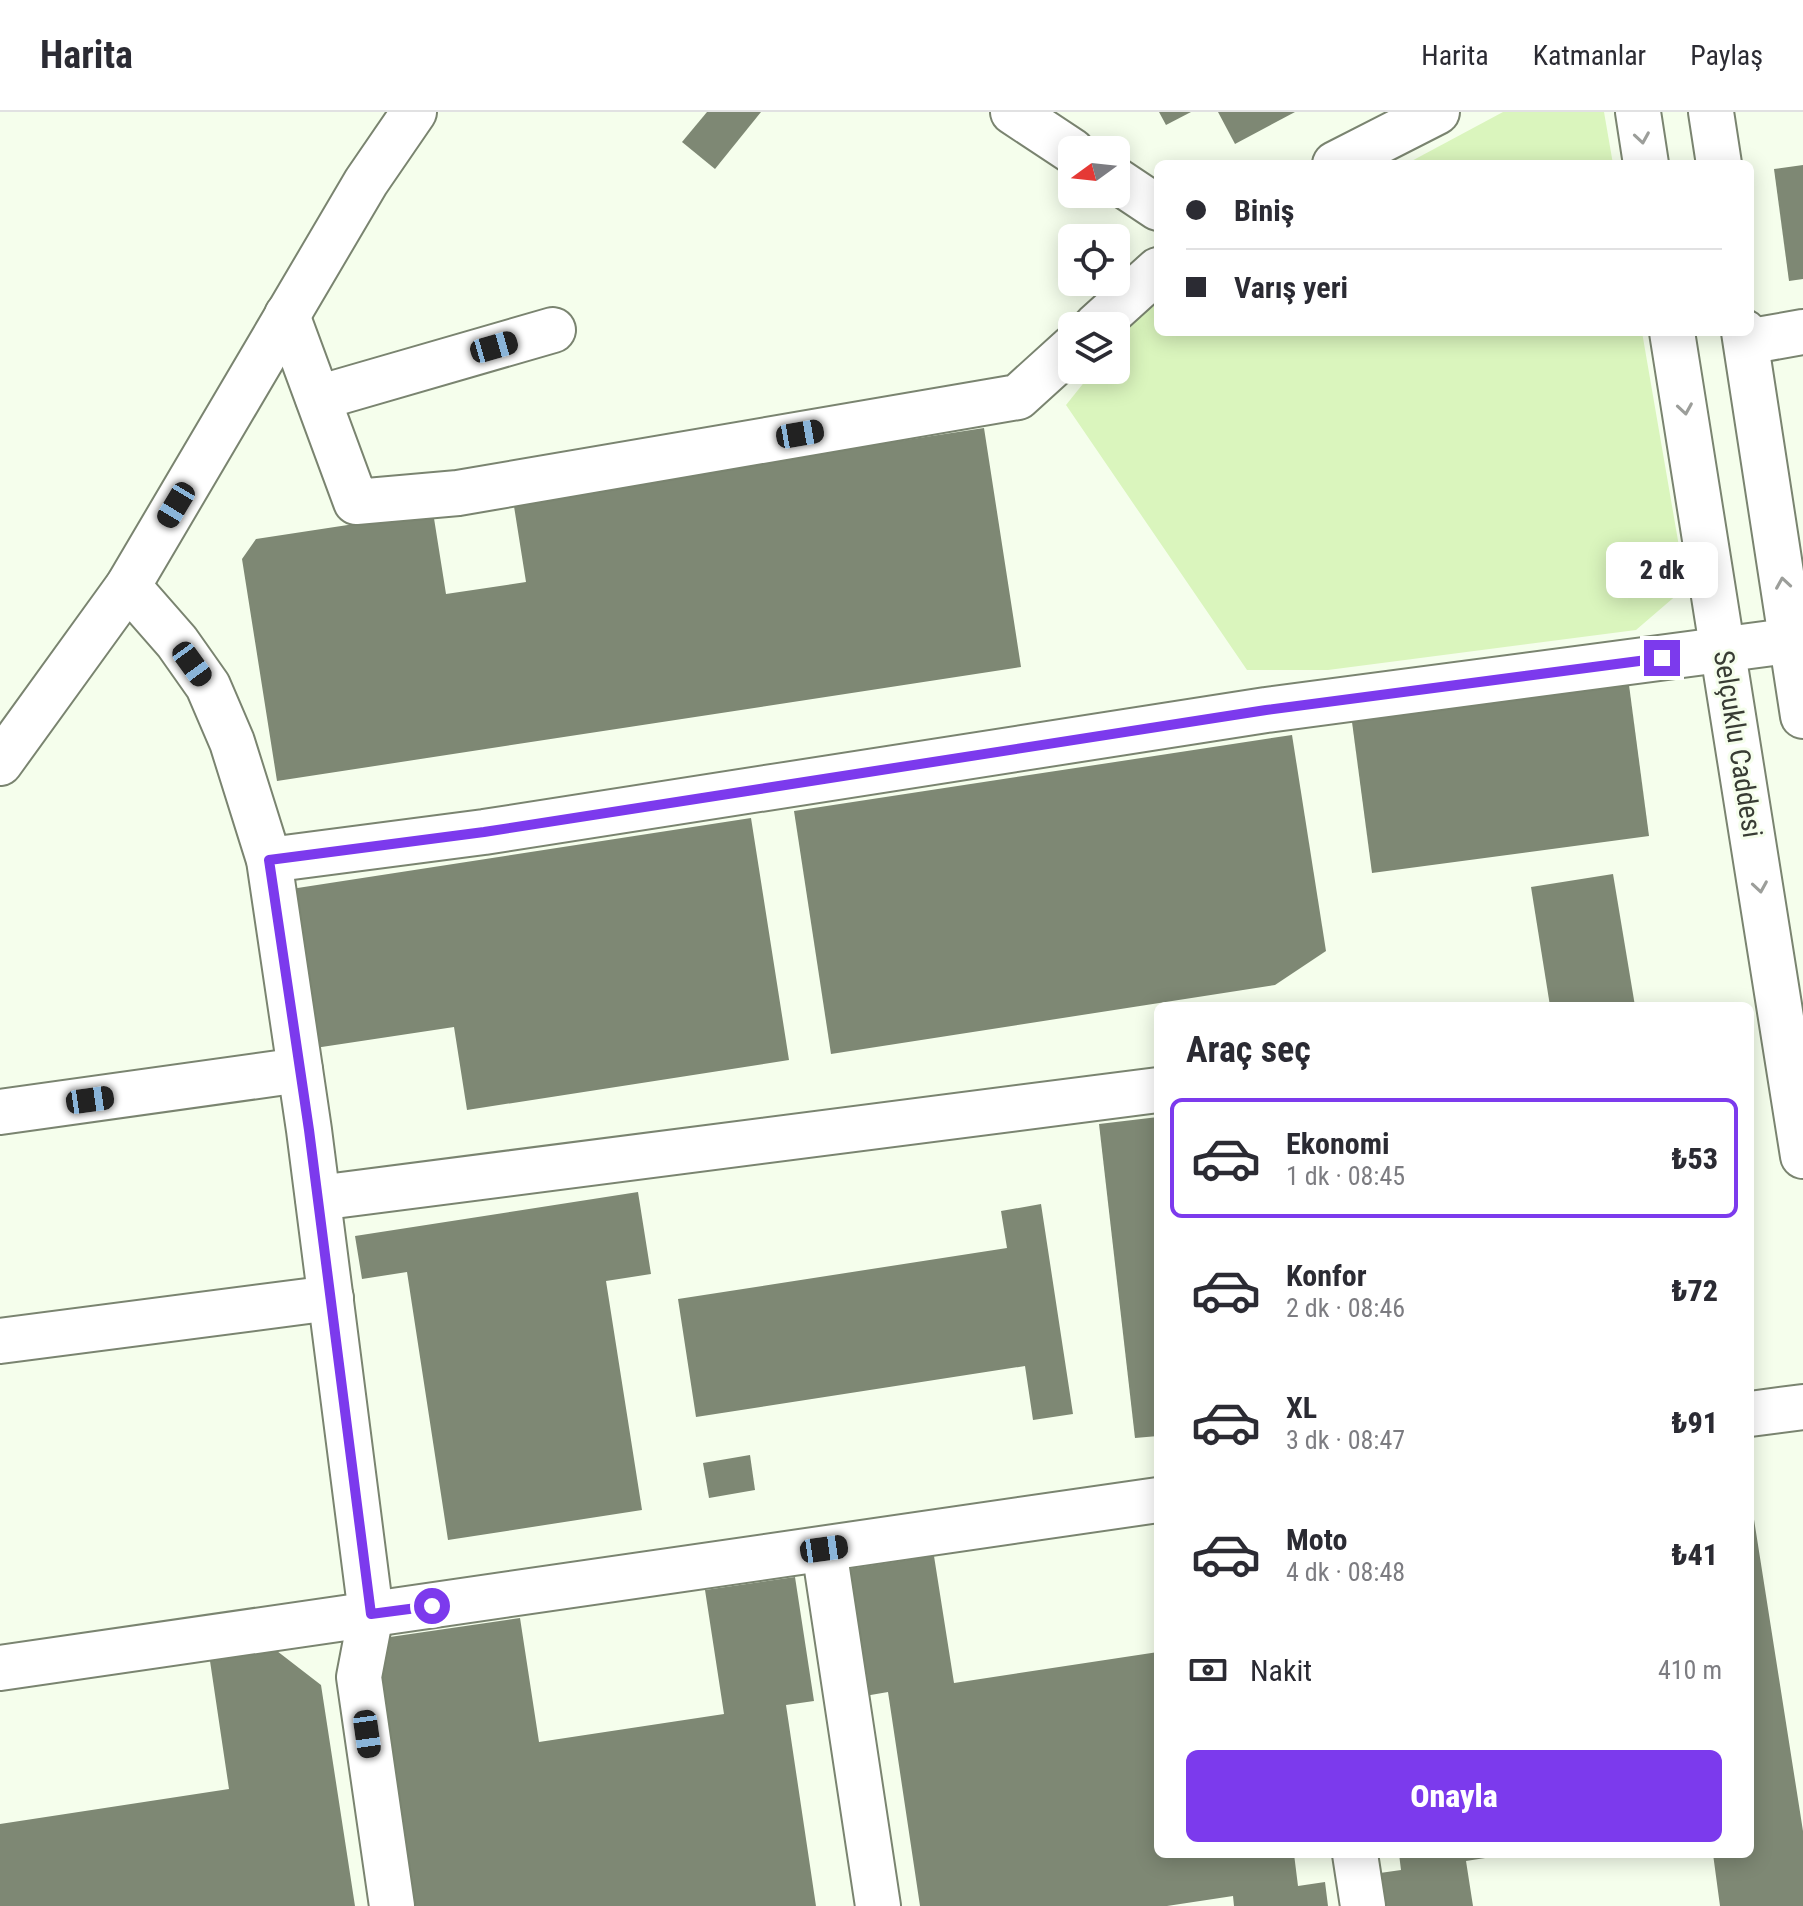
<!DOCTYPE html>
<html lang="tr">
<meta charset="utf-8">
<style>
:root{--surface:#fff;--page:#f7f7f7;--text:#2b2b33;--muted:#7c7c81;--line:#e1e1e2;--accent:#7c3aed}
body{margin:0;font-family:"Roboto Condensed",sans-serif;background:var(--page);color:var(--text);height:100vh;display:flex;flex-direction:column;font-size:30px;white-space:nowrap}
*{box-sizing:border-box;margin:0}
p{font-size:26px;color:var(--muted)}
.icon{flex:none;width:44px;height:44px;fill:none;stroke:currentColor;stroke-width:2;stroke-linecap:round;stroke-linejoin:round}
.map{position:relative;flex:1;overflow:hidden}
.sheet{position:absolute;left:1154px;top:890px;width:600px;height:856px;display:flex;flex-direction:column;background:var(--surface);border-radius:12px;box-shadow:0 4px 20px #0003}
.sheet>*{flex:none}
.banner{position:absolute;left:1154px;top:48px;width:600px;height:176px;border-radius:12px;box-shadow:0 4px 20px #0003;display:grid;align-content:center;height:176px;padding:0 32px;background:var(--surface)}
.needle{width:52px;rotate:255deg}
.buttons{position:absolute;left:1058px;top:24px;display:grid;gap:16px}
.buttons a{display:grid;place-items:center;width:72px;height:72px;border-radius:12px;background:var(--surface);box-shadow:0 4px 20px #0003;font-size:40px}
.end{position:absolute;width:36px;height:36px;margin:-18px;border:10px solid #7c3aed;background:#fff;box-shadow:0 0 0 4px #fff}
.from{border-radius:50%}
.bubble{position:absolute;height:56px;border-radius:12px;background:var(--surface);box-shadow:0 4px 20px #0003;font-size:26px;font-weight:800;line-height:56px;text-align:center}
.car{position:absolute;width:24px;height:48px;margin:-24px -12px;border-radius:10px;box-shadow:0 0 6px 2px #0007;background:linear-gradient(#222 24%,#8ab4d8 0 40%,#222 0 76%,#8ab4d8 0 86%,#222 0)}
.banner b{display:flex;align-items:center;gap:28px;height:76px;font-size:30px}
.banner b+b{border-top:2px solid var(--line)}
.banner i{width:20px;height:20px;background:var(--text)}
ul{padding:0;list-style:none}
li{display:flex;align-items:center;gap:24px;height:120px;margin:0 16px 12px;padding:0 16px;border:4px solid transparent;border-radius:12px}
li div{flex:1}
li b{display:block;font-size:30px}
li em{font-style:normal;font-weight:800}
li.selected{border-color:var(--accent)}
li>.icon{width:72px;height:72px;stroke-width:1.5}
h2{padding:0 32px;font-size:36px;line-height:96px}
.pay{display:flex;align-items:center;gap:20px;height:88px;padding:0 32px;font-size:30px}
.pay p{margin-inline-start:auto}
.cta{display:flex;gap:16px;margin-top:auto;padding:16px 32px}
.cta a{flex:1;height:92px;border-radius:12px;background:var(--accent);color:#fff;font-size:32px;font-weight:800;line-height:92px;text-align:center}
header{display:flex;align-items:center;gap:48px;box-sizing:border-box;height:112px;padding:0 40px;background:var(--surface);border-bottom:2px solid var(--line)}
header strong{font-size:38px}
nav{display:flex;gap:44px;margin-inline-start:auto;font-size:28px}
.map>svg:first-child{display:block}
.green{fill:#daf5bd}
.building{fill:#7e8874}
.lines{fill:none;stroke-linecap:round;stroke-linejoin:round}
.minor-casing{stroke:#7a8470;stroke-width:48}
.minor{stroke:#fff;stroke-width:44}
.oneway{stroke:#9c9e9a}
.route{stroke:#7c3aed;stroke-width:10}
.labels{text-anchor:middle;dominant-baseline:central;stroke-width:6;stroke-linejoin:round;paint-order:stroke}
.street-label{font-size:28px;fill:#383c34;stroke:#f5feec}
</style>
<header>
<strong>Harita</strong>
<nav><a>Harita</a><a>Katmanlar</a><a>Paylaş</a></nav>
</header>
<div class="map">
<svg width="1803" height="1794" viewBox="0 0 1803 1794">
<rect width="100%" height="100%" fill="#f5feec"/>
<g class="green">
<path d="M1503 0H1604L1613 52H1406Z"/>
<path d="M1158 184V220H1642L1686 475 1636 518 1328 558H1247L1066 293 1094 258H1116V230L1149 189Z"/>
</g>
<g class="building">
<path d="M707 0H761L715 57 682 30Z"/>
<path d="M1159 0H1191L1166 13Z"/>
<path d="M1218 0H1295L1235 32Z"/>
<path d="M1803 53V167L1789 169 1774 57Z"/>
<path d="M984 316 1021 555 277 669 242 447 256 427 433 400 446 482 526 470 513 388Z"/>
<path d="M1629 573 1649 724 1372 761 1352 610Z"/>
<path d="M1292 623 1326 839 1275 873 831 942 794 699Z"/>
<path d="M751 706 789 948 467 998 454 915 315 936 291 777Z"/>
<path d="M1613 762 1635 894H1550L1531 775Z"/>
<path d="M1158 1005V1324L1135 1326 1099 1012Z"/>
<path d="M638 1080 651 1162 606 1169 642 1398 448 1428 407 1160 362 1167 355 1124Z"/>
<path d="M1041 1092 1073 1302 1033 1308 1025 1254 696 1305 678 1187 1007 1136 1001 1099Z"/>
<path d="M750 1343 755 1378 709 1386 703 1351Z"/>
<path d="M1750 1382 1803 1719V1794H1720L1713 1742H1750Z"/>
<path d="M934 1444 954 1571 1158 1540V1742H1294L1298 1774 1325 1770 1328 1794H1234L1233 1784 1167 1794H920L888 1580 859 1585 840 1458Z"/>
<path d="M795 1465 814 1589 786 1593 816 1794H405L368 1548 383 1526 520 1506 539 1630 724 1602 705 1478Z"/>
<path d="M277 1539 321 1573 355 1794H0V1712L229 1677 210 1549Z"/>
<path d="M1399 1742H1498V1744L1466 1749 1473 1794H1377L1373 1762 1401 1758Z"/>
</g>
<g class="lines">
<defs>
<g id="minor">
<path d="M1013 0 1072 39"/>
<path d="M1638 0 1646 52"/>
<path d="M1711 0 1719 52"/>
<path d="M1335 52 1437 0"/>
<path d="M1116 68 1158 96"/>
<path d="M287 203 356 390 458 381 1018 285 1072 236"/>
<path d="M1096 214 1158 158"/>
<path d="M1672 220 1803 1044"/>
<path d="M1744 220 1803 604"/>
<path d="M1746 230 1803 220"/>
<path d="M318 286 553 218"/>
<path d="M128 474 177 530 208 574 232 630 269 748 309 1018 371 1502 359 1565 392 1794"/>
<path d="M0 651 128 474 366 70 414 0"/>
<path d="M269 748 484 720 1266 598 1803 527"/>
<path d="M0 1000 300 958"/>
<path d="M318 1086 1158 978"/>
<path d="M0 1229 331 1186"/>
<path d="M1750 1302 1803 1295"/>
<path d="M824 1437 878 1794"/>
<path d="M0 1556 1158 1388"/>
<path d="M1355 1742 1363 1794"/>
</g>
</defs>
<use href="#minor" class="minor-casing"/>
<use href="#minor" class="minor"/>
</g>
<defs><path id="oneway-chevron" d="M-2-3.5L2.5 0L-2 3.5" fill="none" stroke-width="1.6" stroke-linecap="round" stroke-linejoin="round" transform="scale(2)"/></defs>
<g class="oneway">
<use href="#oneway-chevron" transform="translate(1642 26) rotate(81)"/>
<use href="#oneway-chevron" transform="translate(1685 297) rotate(81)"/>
<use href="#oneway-chevron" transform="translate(1783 471) rotate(-99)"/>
<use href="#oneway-chevron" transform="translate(1760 775) rotate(81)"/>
</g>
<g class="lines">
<path class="route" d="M432 1494 371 1502 309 1018 269 748 484 720 1266 598 1662 546"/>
</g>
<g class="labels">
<g class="street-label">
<text transform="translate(1738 632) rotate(81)">Selçuklu Caddesi</text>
</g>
</g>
</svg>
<div class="buttons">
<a><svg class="needle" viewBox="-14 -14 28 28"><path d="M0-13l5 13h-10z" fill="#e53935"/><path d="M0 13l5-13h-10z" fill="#7c7c81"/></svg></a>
<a><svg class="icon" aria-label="locate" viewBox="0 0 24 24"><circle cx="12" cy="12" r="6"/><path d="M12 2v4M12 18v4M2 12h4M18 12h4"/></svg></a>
<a><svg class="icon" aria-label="layers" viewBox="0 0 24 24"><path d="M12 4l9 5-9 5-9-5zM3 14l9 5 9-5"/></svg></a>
</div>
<i class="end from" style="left:432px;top:1494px"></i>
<i class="end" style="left:1662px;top:546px"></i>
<div class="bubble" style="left:1606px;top:430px;width:112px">2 dk</div>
<i class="car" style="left:494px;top:235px;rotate:74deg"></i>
<i class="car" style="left:800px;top:322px;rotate:80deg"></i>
<i class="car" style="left:176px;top:393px;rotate:211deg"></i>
<i class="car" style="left:192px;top:552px;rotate:144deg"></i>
<i class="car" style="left:90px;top:988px;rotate:82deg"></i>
<i class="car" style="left:824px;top:1437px;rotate:82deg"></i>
<i class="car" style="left:367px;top:1622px;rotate:172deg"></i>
<div class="banner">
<b><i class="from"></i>Biniş</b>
<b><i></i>Varış yeri</b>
</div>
<section class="sheet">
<h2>Araç seç</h2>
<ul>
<li class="selected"><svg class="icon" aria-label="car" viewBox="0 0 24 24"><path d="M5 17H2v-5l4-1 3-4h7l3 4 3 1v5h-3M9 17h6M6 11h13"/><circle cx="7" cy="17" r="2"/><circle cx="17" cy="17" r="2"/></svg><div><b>Ekonomi</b><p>1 dk · 08:45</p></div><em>₺53</em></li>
<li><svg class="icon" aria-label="car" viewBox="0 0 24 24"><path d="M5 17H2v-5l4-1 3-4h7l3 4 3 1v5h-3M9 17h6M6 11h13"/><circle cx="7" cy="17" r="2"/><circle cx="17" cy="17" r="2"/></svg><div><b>Konfor</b><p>2 dk · 08:46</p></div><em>₺72</em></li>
<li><svg class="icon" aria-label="car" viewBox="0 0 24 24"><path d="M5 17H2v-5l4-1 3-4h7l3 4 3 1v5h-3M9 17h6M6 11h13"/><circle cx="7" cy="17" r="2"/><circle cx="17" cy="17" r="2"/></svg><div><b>XL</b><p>3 dk · 08:47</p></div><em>₺91</em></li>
<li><svg class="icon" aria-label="car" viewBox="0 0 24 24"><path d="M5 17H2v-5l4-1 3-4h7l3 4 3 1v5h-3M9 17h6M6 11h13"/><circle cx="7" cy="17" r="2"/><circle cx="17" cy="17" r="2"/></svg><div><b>Moto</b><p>4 dk · 08:48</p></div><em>₺41</em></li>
</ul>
<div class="pay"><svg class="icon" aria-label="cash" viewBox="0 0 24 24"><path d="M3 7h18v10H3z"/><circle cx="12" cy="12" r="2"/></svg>Nakit<p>410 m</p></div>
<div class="cta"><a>Onayla</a></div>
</section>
</div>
